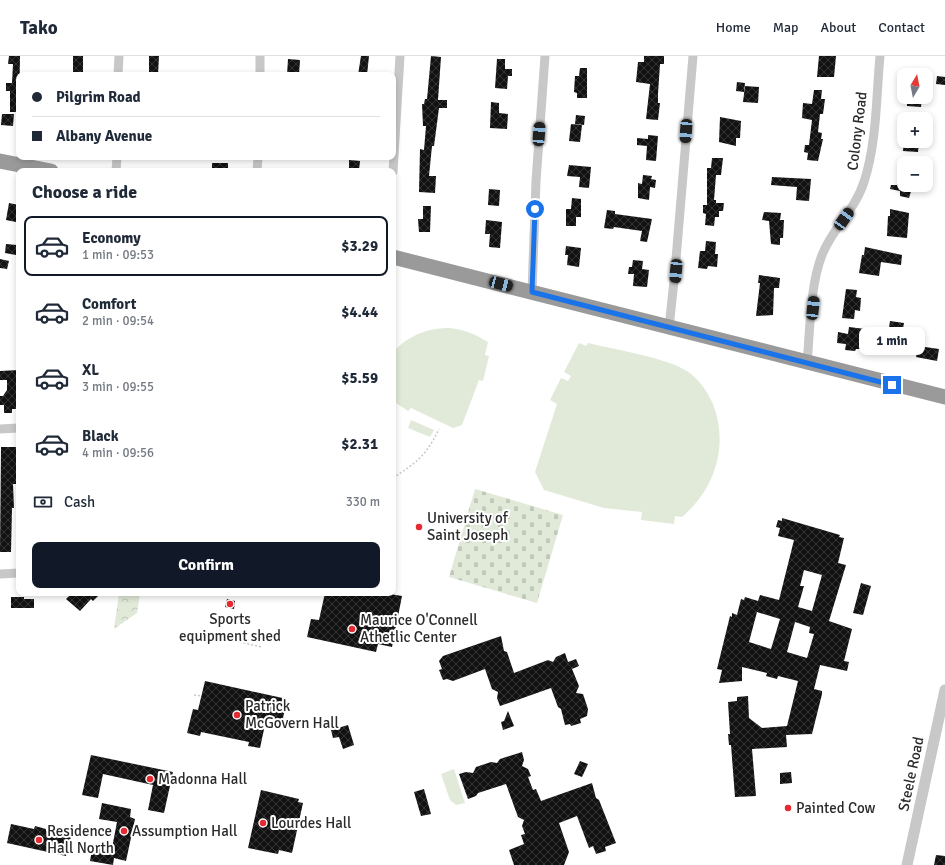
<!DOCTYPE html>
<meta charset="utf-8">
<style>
:root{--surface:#fff;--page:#f2f2f3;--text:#1f2937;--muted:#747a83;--line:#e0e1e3;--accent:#111827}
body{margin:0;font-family:Signika,sans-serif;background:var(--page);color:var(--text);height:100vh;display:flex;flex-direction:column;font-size:15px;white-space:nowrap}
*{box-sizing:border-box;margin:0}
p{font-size:13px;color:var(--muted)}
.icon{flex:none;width:22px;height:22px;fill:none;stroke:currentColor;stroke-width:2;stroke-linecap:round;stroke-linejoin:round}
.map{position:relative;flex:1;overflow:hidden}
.side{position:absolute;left:16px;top:112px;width:380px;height:428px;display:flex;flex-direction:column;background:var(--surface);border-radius:8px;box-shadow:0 2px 6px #0003}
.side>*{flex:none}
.guide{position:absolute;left:16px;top:16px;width:380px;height:88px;border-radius:8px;box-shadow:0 2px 6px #0003;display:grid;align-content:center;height:88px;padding:0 16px;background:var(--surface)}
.needle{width:26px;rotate:10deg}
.controls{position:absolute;left:897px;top:12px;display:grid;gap:8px}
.controls a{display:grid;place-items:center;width:36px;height:36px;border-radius:8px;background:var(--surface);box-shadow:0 2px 6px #0003;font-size:20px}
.end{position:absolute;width:18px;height:18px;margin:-9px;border:5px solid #1a73e8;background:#fff;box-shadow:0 0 0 2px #fff}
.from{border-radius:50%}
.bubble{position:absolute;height:28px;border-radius:8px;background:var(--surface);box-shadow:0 2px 6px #0003;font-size:13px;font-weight:800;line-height:28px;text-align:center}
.car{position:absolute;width:12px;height:24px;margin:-12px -6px;border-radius:5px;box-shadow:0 0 3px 1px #0007;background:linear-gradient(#222 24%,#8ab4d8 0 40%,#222 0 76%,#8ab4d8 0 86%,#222 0)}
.guide b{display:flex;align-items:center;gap:14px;height:38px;font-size:15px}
.guide b+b{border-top:1px solid var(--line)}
.guide i{width:10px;height:10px;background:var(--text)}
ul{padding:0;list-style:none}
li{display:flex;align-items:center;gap:12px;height:60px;margin:0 8px 6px;padding:0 8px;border:2px solid transparent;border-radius:8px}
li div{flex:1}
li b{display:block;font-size:15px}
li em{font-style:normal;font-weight:800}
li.current{border-color:var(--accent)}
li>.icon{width:36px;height:36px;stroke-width:1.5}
h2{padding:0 16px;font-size:18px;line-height:48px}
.pay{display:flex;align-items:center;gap:10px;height:44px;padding:0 16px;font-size:15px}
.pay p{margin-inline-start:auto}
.primary-button{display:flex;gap:8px;margin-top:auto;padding:8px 16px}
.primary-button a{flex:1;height:46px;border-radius:8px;background:var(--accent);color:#fff;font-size:16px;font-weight:800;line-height:46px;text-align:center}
header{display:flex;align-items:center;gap:24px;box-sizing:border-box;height:56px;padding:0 20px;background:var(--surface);border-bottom:1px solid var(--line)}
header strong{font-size:19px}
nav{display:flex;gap:22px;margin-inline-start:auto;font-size:14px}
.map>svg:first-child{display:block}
.forest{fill:url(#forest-crowns)}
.cemetery{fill:url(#cemetery-stones)}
.garden{fill:#e1ead8}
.building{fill:url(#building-cross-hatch);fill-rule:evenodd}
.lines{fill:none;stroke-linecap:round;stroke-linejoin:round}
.path{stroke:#c8c8c8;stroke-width:1.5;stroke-dasharray:2 2;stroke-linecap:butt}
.minor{stroke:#c8c8c8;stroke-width:9}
.tertiary{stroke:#c8c8c8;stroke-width:11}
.trunk{stroke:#9a9a9a;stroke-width:15}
.route{stroke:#1a73e8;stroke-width:5}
.poi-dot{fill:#e62a31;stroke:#fff;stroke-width:1.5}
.labels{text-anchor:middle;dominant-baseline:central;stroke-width:4;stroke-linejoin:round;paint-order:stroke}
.street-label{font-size:15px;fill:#2b2b2b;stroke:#fff}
.poi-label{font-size:15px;fill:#2b2b2b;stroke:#fff;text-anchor:start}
</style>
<header>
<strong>Tako</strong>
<nav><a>Home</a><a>Map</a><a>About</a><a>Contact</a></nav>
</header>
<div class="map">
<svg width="945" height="809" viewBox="0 0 945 809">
<defs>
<pattern id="forest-crowns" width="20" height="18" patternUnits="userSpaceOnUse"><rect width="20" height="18" fill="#e1ead8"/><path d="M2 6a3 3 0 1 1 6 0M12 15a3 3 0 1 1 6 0" fill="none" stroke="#c1c9ba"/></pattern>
<pattern id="cemetery-stones" width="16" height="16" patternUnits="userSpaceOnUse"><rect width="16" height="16" fill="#e1ead8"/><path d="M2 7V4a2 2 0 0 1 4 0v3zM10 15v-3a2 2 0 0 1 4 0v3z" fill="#c1c9ba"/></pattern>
<pattern id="building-cross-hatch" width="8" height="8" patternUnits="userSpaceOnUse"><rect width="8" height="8" fill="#121212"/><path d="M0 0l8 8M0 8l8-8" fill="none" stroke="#353535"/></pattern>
</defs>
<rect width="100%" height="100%" fill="#fff"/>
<path class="forest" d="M119 537H140L137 557 114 573Z"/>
<path class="cemetery" d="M475 433 563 459 537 547 449 521Z"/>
<g class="garden">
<path d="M448 272C463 273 475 278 488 286L485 299 489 300 483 325 479 324 462 369 453 372 411 352 408 355 393 345V296C408 280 426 272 448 272Z"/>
<path d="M579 287 586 290 588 287C616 294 664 301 687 315 699 323 707 335 713 348 729 390 715 433 682 461L675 460 674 468 641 464 642 456 604 452 544 434 535 416 557 348 550 344 561 322 568 325 571 320 564 316Z"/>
<path d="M411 364 434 374 430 381 408 372Z"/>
<path d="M454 713 465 747 456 749 450 744 441 718Z"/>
</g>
<g class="building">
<path d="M9 0H20L19 56H10V35H6V27H12L13 8H8Z"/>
<rect x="73" y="0" width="10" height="19"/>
<path d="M149 0H159L158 19H149Z"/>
<path d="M361 0H369L367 19H358Z"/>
<path d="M431 0 441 1 438 44H447V52H439L434 90H432L429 120H436L435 137 419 136 420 93 424 94 426 70H423L422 48H424L425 43H427Z"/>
<path d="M644 0H664V8H660L658 38V47H660L658 64 646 63 650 28 636 26 638 6H644Z"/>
<path d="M819 0H836L834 21H817Z"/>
<path d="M288 3 300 4 299 19H287Z"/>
<path d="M497 3H505V13H512V20H508L507 33 495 32Z"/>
<path d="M580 12H587V42H577V37L574 36 575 20H579Z"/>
<path d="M937 20 945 21V29L936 28Z"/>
<path d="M737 26 745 27 744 36 736 35Z"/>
<path d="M745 30 759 31 758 47 743 46Z"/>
<path d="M814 34H822L821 43H825L823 58H820L818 76 822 77 821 83H823L818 105 807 104 808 97 804 96 805 89H809L812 64 802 62 803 47 812 48Z"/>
<path d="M907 41H922L921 51 907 50Z"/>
<path d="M491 46 499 47V57L508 58 507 73 490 72Z"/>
<path d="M2 58H14L13 70 1 69Z"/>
<path d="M576 59 585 60 584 69 575 68Z"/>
<path d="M720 61 741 65 740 82H736V90L719 86Z"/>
<path d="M571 68 582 69 580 86 569 85Z"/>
<path d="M648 79 658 80 656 105 646 104 647 90 637 89V82L648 83Z"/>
<path d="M904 85H919L918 96 903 95Z"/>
<path d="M712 102H723L721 119H716L714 144H716V147H724L723 155H719V161H715L714 170 705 169 706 158 703 157V149H707V112H711Z"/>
<path d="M349 104 360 105 359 114H349Z"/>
<rect x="212" y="107" width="16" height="8"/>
<path d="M569 109 591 111 589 132 579 131 580 121 567 120Z"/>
<path d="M899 114H904V129H913L909 142 900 140V135L890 133 891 129H897Z"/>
<path d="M643 119 652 120 651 123 656 124 655 132 650 131 649 144 638 142V127L642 128Z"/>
<path d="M772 121 811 123 809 145 796 144 797 131 771 129Z"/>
<path d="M489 133 500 134 499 150 488 149Z"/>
<path d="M572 142 581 143V161H576V170H566V153H571Z"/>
<path d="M9 147 19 149V162H17L16 166 6 164Z"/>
<path d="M423 150H431L430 176H419L418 163H423Z"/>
<path d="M890 153 909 157 907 182 887 180 888 160H890Z"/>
<path d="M607 154 615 155V158L652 163 647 186 640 185 642 175 614 171 613 173 604 172Z"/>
<path d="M764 156 781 157 780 164H784L783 182H780V189L771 188 769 165 762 164Z"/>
<path d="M486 164 502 166 500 192 489 191 490 178H485Z"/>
<path d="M706 185 716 186 715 198H718L717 211 708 210 707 213 698 212 700 195H705Z"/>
<path d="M6 188 17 189 16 199 5 197Z"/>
<path d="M566 190 581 192 579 211 567 209 568 199H565Z"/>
<path d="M865 191 902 199 901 209 881 206 879 220 859 217 862 199H864Z"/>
<path d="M0 203 9 205 7 213 0 212Z"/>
<path d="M633 204 643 205 642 213 649 214 647 231 633 230 634 218H628L629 211H632Z"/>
<path d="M759 219 780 222 779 232H774L773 259 756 260 760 227H758Z"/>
<path d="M846 233 857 234 856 241 861 242 860 255 855 254 854 263 842 262Z"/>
<path d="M890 265 904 267 903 272 915 274 914 285 901 283V287L887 285Z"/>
<path d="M849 271 865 273 861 293H856L855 295 845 294 846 288 837 287 838 276 848 278Z"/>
<path d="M918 290 939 293 937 305 916 301Z"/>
<path d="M19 314V353H12V357H4V349H0V340H3L7 334V324H0V315Z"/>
<path d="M1 391H17L16 428H13L14 452H12L11 496H0Z"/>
<path d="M782 462 840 479 839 481 844 482 838 507 846 509 829 565 852 573 844 605 849 606 847 615 820 609 814 633 822 635V638L812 678 786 679 787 691 752 693 756 740 735 741 731 689H729L728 678H730L728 646 737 645V641L748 640 749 662 762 672 787 670 798 625 778 620 777 623 766 620 767 617 742 611V625L719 627 722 614 717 613 730 560 732 561V557L737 559 741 543 744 544 745 541 758 545 760 539 779 544 794 484 778 480 780 472 776 471 778 464 782 465ZM804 514 822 519 812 555 798 551 804 530H800ZM757 556 780 563 771 593 749 586ZM795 566 810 571 809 577 814 578 807 602 787 596Z"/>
<path d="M861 527 871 530 863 559 853 557Z"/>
<path d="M72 537H80L83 540 84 537H101L93 545 91 543 80 555 66 543Z"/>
<path d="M325 537H384L402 540 392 591 378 588 376 596 307 581 311 563 319 564Z"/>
<path d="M11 541H24V543H34V552H11Z"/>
<path d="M227 543 235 545 234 553 225 551Z"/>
<path d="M501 580 504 595 507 596 514 617 548 604 553 606 556 601 565 597 568 606 576 603 579 610 572 613 579 630 576 637 583 638 588 653 587 660 580 663 581 667 571 670 570 668 565 669 561 653 558 651 551 632 500 650 497 642 498 636 492 633 485 613 453 625 447 623 443 624 439 614 442 613 439 605 443 600Z"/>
<path d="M205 625 287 643 282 667 266 664 260 692 248 690 249 686 201 676 200 680 187 677 193 653 198 654Z"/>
<path d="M508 655 514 670 503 674 501 666 504 665Z"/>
<path d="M348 669 354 689 343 693 339 681 333 682 331 674Z"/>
<path d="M522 696 524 704 522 710 528 713 531 720 528 721 533 734 536 733 541 745 592 727 596 742 599 744 616 787 605 791 606 795 596 798 593 790 589 792 577 760 559 767 569 796 564 809H514L509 794 524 788 521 779 525 778 522 770 524 764 518 761 506 728 478 737 476 740 468 743 459 718 466 716 473 717 476 711 491 706 497 707 500 703Z"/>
<path d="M91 699 173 716 164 757 148 754 153 729 103 718 98 742 82 739Z"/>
<path d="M580 705 588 708 582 721 574 718Z"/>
<path d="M791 716 792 727 780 728V717Z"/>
<path d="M424 733 431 758 421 760 414 736Z"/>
<path d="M261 734 299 743 298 746 303 747 292 797 279 794 278 798 248 792Z"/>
<path d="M102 747 131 753 130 761 135 763 126 805 114 802 113 809 90 805 93 788 112 792 117 766 99 763Z"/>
<path d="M11 768 34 773 35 770 46 773V775L71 781 66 800 7 787Z"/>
<path d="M936 799 945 800V809H934Z"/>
</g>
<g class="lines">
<g class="path">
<path d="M393 422C417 406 426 400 439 373"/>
<path d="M216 581 262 591"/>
<path d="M194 639 202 640"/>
</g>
<g class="minor">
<path d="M118 19 119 0"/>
<path d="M260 19V0"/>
<path d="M116 115 117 101"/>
<path d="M257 115 258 101"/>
<path d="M393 116 400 0"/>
<path d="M532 236 536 125 545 0"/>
<path d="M669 272 675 215 693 0"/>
<path d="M807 308C810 275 810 229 822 199 832 173 855 154 864 126 877 86 876 42 880 0"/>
<path d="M0 373 19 372"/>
<path d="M0 518 19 517"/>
</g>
<path class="tertiary" d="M907 809 945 634"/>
<g class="trunk">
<path d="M0 105 51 115"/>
<path d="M393 201 945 341"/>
</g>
</g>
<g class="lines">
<path class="route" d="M535 153 532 236 892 329"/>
</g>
<g class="poi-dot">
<circle cx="419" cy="471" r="4"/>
<circle cx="230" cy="548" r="4"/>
<circle cx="352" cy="573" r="4"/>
<circle cx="237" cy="659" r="4"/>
<circle cx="150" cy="723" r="4"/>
<circle cx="788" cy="752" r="4"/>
<circle cx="263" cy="767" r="4"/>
<circle cx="124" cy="775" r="4"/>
<circle cx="39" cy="784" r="4"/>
</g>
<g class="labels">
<g class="street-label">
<text transform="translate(857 75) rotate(-83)">Colony Road</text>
<text transform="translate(911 718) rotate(-78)">Steele Road</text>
</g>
<g class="poi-label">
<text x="427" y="462">University of<tspan x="427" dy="17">Saint Joseph</tspan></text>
<text x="230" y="563" text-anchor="middle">Sports<tspan x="230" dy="17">equipment shed</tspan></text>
<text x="360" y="564">Maurice O'Connell<tspan x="360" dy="17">Athetlic Center</tspan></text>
<text x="245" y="650">Patrick<tspan x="245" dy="17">McGovern Hall</tspan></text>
<text x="158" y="723">Madonna Hall</text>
<text x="796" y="752">Painted Cow</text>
<text x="271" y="767">Lourdes Hall</text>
<text x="47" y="775">Residence<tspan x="47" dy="17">Hall North</tspan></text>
<text x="132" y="775">Assumption Hall</text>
</g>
</g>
</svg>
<div class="controls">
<a><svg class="needle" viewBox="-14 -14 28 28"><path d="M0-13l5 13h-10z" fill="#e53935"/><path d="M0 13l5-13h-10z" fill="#747a83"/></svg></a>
<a>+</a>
<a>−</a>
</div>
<i class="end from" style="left:535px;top:153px"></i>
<i class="end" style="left:892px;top:329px"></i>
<div class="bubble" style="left:859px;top:271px;width:66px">1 min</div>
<i class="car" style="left:686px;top:75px;rotate:184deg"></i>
<i class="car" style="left:539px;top:78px;rotate:4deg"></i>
<i class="car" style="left:844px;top:163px;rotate:35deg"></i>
<i class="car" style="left:676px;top:215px;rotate:185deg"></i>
<i class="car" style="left:501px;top:228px;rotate:105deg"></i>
<i class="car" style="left:813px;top:252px;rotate:6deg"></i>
<div class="guide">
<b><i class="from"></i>Pilgrim Road</b>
<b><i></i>Albany Avenue</b>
</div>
<section class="side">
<h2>Choose a ride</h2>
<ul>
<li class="current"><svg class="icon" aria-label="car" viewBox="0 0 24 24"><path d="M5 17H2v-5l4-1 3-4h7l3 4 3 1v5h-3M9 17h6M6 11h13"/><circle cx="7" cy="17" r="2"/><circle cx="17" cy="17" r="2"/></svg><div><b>Economy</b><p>1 min · 09:53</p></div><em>$3.29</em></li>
<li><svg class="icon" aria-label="car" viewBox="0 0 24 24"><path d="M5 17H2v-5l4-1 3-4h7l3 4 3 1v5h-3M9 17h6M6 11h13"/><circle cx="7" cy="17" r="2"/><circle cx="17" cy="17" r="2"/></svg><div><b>Comfort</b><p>2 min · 09:54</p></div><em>$4.44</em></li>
<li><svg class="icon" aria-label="car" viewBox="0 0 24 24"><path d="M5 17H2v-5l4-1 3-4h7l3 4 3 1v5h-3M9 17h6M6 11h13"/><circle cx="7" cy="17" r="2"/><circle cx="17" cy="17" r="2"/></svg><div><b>XL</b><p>3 min · 09:55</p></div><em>$5.59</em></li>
<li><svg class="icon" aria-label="car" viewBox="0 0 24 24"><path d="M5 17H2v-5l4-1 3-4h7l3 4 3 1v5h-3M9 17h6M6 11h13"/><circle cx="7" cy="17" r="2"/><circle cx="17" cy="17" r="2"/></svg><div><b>Black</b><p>4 min · 09:56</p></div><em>$2.31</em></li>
</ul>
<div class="pay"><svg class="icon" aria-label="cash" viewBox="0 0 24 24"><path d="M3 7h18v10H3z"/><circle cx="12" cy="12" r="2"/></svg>Cash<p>330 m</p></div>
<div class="primary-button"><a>Confirm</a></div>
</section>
</div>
